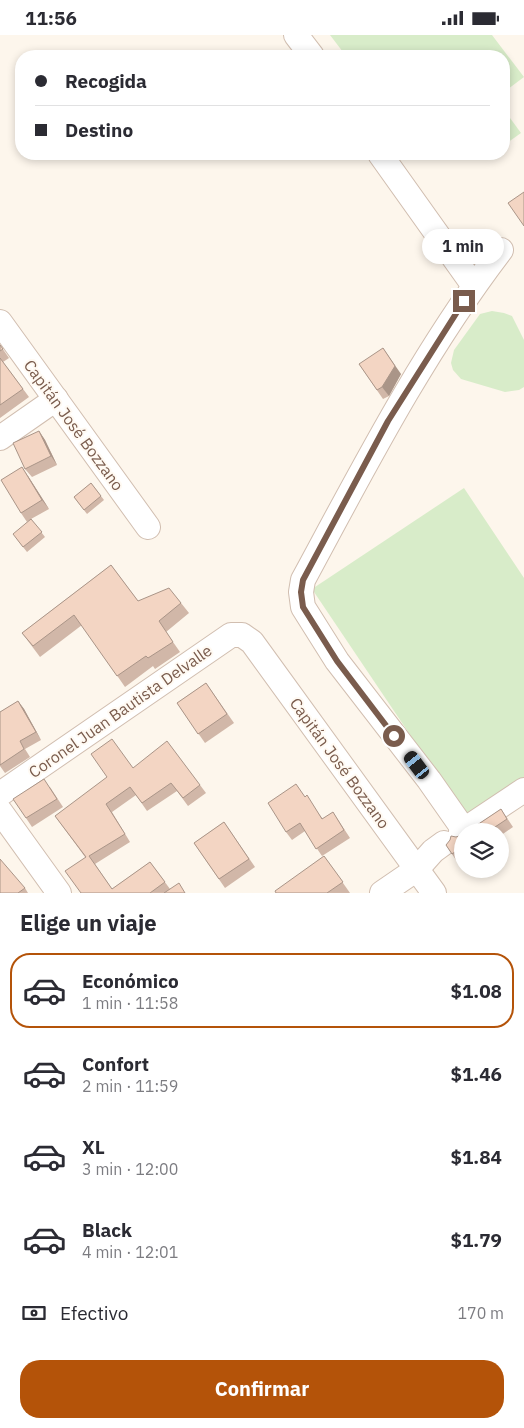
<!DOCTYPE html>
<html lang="es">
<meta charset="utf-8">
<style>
:root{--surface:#fff;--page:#f2f2f3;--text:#2b2b33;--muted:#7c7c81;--line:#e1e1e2;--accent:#b45309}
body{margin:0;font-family:"IBM Plex Sans",sans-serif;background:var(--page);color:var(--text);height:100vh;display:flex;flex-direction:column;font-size:19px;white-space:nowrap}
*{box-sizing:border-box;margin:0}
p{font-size:16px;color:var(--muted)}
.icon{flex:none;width:28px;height:28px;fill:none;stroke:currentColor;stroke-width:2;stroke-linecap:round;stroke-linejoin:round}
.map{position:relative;height:858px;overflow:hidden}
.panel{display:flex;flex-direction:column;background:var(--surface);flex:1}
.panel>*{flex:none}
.guide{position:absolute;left:15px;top:15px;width:495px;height:110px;border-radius:20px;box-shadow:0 2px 8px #0003;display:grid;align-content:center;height:110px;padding:0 20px;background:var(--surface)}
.buttons{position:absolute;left:454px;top:788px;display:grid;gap:10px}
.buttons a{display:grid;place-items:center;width:55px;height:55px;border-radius:50%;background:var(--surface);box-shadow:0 2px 8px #0003;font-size:25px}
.end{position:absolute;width:22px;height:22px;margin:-11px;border:6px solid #7a5c4d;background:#fff;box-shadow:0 0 0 2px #fff}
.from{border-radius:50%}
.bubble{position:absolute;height:35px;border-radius:18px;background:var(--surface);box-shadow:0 2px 8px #0003;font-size:16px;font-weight:700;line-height:35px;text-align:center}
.car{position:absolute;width:15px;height:30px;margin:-15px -8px;border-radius:6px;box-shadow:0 0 4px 1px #0007;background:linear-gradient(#222 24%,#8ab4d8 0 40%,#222 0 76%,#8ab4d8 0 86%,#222 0)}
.guide b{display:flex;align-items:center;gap:18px;height:48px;font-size:19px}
.guide b+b{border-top:1px solid var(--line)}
.guide i{width:12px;height:12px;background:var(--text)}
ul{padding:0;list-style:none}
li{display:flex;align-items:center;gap:15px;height:75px;margin:0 10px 8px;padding:0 10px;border:2px solid transparent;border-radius:20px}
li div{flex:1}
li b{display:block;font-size:19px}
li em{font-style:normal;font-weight:700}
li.active{border-color:var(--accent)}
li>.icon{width:45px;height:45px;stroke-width:1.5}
h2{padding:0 20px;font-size:22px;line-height:60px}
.pay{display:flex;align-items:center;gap:12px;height:55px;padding:0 20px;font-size:19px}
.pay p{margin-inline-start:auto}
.action{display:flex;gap:10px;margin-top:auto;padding:10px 20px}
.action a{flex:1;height:58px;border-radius:20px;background:var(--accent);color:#fff;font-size:20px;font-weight:700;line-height:58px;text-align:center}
.status{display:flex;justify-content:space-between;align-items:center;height:35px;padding:0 25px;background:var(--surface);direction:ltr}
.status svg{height:14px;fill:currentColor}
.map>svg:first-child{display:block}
.green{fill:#d8ecc9}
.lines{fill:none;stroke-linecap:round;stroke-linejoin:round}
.minor-casing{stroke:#d1beb0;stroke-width:26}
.minor{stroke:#fff;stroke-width:24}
.wall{fill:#d1b7a8}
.shaded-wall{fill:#aa9588}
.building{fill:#f3d5c3;stroke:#aa9588}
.route{stroke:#7a5c4d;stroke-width:6}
.labels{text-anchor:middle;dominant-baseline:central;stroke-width:4;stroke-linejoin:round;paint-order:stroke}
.street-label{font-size:16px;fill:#7a5c4d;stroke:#fffaf3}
</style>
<div class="status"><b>11:56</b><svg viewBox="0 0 49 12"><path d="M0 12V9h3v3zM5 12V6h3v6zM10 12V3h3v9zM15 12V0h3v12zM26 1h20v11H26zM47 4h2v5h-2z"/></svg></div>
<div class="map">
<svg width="524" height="858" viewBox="0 0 524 858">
<rect width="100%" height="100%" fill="#fdf6ec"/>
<g class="green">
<path d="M330 0H492L524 42 504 57V21H346Z"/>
<path d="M505 76 521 98 504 110V77Z"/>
<path d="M492 276 504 278 512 281 524 305V352L519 355 505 357 461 344 453 335 451 328 454 315 480 279Z"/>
<path d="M464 453 524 543V744L466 783 312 554Z"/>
</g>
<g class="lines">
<defs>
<g id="minor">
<path d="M296 0 312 21"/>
<path d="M380 119 474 251"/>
<path d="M0 287 148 492"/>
<path d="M0 403 56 364"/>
<path d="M0 759 231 600H242L252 607 434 858"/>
<path d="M0 776 59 858"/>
<path d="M464 795 429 745 337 626 303 572 301 557 303 545C364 432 423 317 501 215"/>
<path d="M461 797 524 755"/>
<path d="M382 858 417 834 433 816 444 808"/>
</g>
</defs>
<use href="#minor" class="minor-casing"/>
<use href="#minor" class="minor"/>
</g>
<g class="wall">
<path d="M0 310 9 323 3 327 29 362 0 383Z"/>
<path d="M359 329 401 339 389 361 383 364Z"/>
<path d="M39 396 45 405 57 430 32 442 25 434Z"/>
<path d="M28 441 49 474 31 484 45 502 27 517 16 503 30 485 27 487 21 478Z"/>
<path d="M91 448 104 465 87 479 74 462Z"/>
<path d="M111 530 138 566 181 568 189 578 166 597 180 617 155 634 153 631 125 652 82 590 40 622 22 598Z"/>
<path d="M206 648 234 688 205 708 177 668Z"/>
<path d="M18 666 24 674 41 705 25 714 30 722 5 738 0 731V677Z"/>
<path d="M133 733 200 750 206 758 188 771 177 756 147 776 136 760 112 777 130 807 95 829 112 854 150 827 170 854 185 858H81L85 822 55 781Z"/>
<path d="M50 752 63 772 32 792 26 783Z"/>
<path d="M305 762 323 784 333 777 350 803 322 821 305 796 292 805 286 797Z"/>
<path d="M501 774 513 792 500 801V796H468Z"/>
<path d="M224 787 255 832 225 853 194 808Z"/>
<path d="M462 800V825L458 828 446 810 456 802Z"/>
<path d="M324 821 350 858H276Z"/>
<path d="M25 853 28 858H0Z"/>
</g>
<g class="shaded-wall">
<path d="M383 313 401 339 389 361 382 352Z"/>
<path d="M39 396 45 405 57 430 51 421Z"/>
<path d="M22 432 28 441 49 474 42 465Z"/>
<path d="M18 666 24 674 41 705 36 697Z"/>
</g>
<g class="building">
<path d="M524 157V191L508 168Z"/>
<path d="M0 310 3 314 0 316Z"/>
<path d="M383 313 395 331 382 352 377 355 359 329Z"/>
<path d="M0 323 23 354 0 370Z"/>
<path d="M39 396 51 421 25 434 13 408Z"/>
<path d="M22 432 42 465 21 478 1 445Z"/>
<path d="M91 448 101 461 84 475 74 462Z"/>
<path d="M31 484 42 497 23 512 13 499Z"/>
<path d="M111 530 138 566 169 553 181 568 159 586 173 607 148 623 146 621 117 641 74 580 33 611 22 598Z"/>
<path d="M206 648 227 679 198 699 177 668Z"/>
<path d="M18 666 36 697 20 706 24 714 0 730V677Z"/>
<path d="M112 704 133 733 167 706 200 750 183 763 171 748 142 768 130 752 106 769 125 799 89 821 112 854 150 827 165 847 150 858H81L65 836 86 822 55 781 107 742 91 719Z"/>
<path d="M44 744 57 764 26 783 13 764Z"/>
<path d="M296 749 305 762 307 760 322 784 333 777 344 795 316 814 300 788 286 797 268 768Z"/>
<path d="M501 774 507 784 489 796H468Z"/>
<path d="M224 787 249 824 219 844 194 808Z"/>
<path d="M462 800V812L452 819 446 810 450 805 451 801 456 802Z"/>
<path d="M324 821 343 847 327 858H276L275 856Z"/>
<path d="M0 824 25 853 18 858H0Z"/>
<path d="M179 848 185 858H164Z"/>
</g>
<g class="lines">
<path class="route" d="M394 701 337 626 303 572 301 557 303 545 388 386 464 266"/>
</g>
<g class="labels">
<g class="street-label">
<text transform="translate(74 390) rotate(54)">Capitán José Bozzano</text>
<text transform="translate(120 676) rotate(-35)">Coronel Juan Bautista Delvalle</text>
<text transform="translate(340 728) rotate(54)">Capitán José Bozzano</text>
</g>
</g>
</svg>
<div class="buttons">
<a><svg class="icon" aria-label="layers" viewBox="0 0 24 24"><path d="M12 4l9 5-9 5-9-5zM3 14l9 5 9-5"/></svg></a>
</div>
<i class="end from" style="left:394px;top:701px"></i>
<i class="end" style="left:464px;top:266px"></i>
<div class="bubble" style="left:422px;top:194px;width:82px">1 min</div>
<i class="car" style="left:417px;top:730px;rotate:323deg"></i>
<div class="guide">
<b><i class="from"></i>Recogida</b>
<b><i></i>Destino</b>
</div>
</div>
<section class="panel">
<h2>Elige un viaje</h2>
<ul>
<li class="active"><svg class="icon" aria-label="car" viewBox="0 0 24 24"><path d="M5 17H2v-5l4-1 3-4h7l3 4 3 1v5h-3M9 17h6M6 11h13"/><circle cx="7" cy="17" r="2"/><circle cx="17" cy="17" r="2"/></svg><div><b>Económico</b><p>1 min · 11:58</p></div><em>$1.08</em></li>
<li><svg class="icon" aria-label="car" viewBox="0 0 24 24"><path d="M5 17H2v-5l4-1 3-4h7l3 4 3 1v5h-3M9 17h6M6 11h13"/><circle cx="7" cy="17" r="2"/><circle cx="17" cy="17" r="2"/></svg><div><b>Confort</b><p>2 min · 11:59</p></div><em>$1.46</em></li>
<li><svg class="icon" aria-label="car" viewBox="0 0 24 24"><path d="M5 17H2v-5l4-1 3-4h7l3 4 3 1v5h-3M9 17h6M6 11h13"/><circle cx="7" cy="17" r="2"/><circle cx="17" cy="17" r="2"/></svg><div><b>XL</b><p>3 min · 12:00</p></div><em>$1.84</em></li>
<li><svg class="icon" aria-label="car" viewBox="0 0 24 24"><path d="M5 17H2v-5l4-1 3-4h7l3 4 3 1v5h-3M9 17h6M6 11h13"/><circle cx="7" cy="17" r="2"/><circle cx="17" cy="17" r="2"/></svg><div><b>Black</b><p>4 min · 12:01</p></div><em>$1.79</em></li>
</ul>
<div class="pay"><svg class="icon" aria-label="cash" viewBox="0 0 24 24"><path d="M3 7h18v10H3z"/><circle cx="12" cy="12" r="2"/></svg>Efectivo<p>170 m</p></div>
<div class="action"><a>Confirmar</a></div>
</section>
